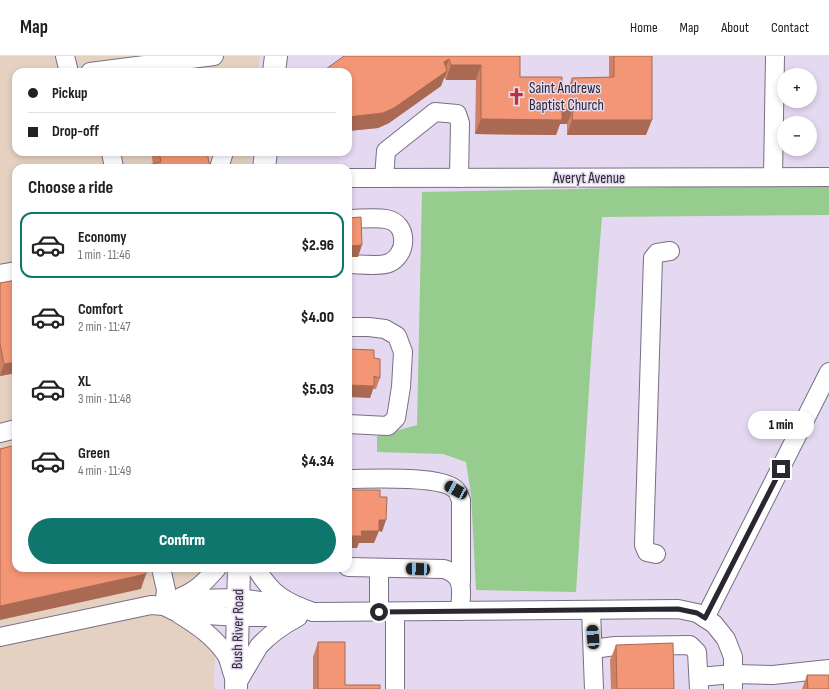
<!DOCTYPE html>
<meta charset="utf-8">
<style>
:root{--surface:#fff;--page:#f2f2f2;--text:#202124;--muted:#757577;--line:#e0e0e0;--accent:#0f766e}
body{margin:0;font-family:"Sofia Sans Condensed",sans-serif;background:var(--page);color:var(--text);height:100vh;display:flex;flex-direction:column;font-size:15px;white-space:nowrap}
*{box-sizing:border-box;margin:0}
p{font-size:13px;color:var(--muted)}
.icon{flex:none;width:22px;height:22px;fill:none;stroke:currentColor;stroke-width:2;stroke-linecap:round;stroke-linejoin:round}
.map{position:relative;flex:1;overflow:hidden}
.side{position:absolute;left:12px;top:108px;width:340px;height:408px;display:flex;flex-direction:column;background:var(--surface);border-radius:12px;box-shadow:0 2px 6px #0003}
.side>*{flex:none}
.hud{position:absolute;left:12px;top:12px;width:340px;height:88px;border-radius:12px;box-shadow:0 2px 6px #0003;display:grid;align-content:center;height:88px;padding:0 16px;background:var(--surface)}
.tools{position:absolute;left:777px;top:12px;display:grid;gap:8px}
.tools a{display:grid;place-items:center;width:40px;height:40px;border-radius:50%;background:var(--surface);box-shadow:0 2px 6px #0003;font-size:20px}
.end{position:absolute;width:18px;height:18px;margin:-9px;border:5px solid #2b2730;background:#fff;box-shadow:0 0 0 2px #fff}
.from{border-radius:50%}
.bubble{position:absolute;height:28px;border-radius:14px;background:var(--surface);box-shadow:0 2px 6px #0003;font-size:13px;font-weight:800;line-height:28px;text-align:center}
.car{position:absolute;width:12px;height:24px;margin:-12px -6px;border-radius:5px;box-shadow:0 0 3px 1px #0007;background:linear-gradient(#222 24%,#8ab4d8 0 40%,#222 0 76%,#8ab4d8 0 86%,#222 0)}
.hud b{display:flex;align-items:center;gap:14px;height:38px;font-size:15px}
.hud b+b{border-top:1px solid var(--line)}
.hud i{width:10px;height:10px;background:var(--text)}
ul{padding:0;list-style:none}
li{display:flex;align-items:center;gap:12px;height:66px;margin:0 8px 6px;padding:0 8px;border:2px solid transparent;border-radius:12px}
li div{flex:1}
li b{display:block;font-size:15px}
li em{font-style:normal;font-weight:800}
li.active{border-color:var(--accent)}
li>.icon{width:36px;height:36px;stroke-width:1.5}
h2{padding:0 16px;font-size:18px;line-height:48px}
.primary-button{display:flex;gap:8px;margin-top:auto;padding:8px 16px}
.primary-button a{flex:1;height:46px;border-radius:24px;background:var(--accent);color:#fff;font-size:16px;font-weight:800;line-height:46px;text-align:center}
header{display:flex;align-items:center;gap:24px;box-sizing:border-box;height:56px;padding:0 20px;background:var(--surface);border-bottom:1px solid var(--line)}
header strong{font-size:19px}
nav{display:flex;gap:22px;margin-inline-start:auto;font-size:14px}
.map>svg:first-child{display:block}
.commercial{fill:#e4d1c1}
.green{fill:#97cc8f}
.lines{fill:none;stroke-linecap:round;stroke-linejoin:round}
.minor-casing{stroke:#796f84;stroke-width:20}
.major-casing{stroke:#796f84;stroke-width:24}
.minor{stroke:#fff;stroke-width:18}
.major{stroke:#fff;stroke-width:22}
.wall{fill:#d08165}
.shaded-wall{fill:#a96952}
.building{fill:#f29675;stroke:#a96952}
.route{stroke:#2b2730;stroke-width:5}
.labels{text-anchor:middle;dominant-baseline:central;stroke-width:3;stroke-linejoin:round;paint-order:stroke}
.poi-label{font-size:15px;fill:#2b2730;stroke:#e4d9f0;text-anchor:start}
.street-label{font-size:15px;fill:#2b2730;stroke:#e4d9f0}
</style>
<header>
<strong>Map</strong>
<nav><a>Home</a><a>Map</a><a>About</a><a>Contact</a></nav>
</header>
<div class="map">
<svg width="829" height="633" viewBox="0 0 829 633">
<rect width="100%" height="100%" fill="#e4d9f0"/>
<path class="commercial" d="M0 0H260L258 16H16V96H252L250 112H16V512H216L214 633H0Z"/>
<path class="green" d="M829 128V159L602 161 592 287 576 536 476 534 471 438 466 406 443 398 377 396V380L417 369 422 136Z"/>
<g class="lines">
<defs>
<g id="minor">
<path d="M65 0 69 16"/>
<path d="M90 16 214 0"/>
<path d="M111 96 114 112"/>
<path d="M219 112 224 96"/>
<path d="M773 120 775 0"/>
<path d="M348 122 829 121"/>
<path d="M384 122 386 95 435 56 457 58 460 67 459 122"/>
<path d="M348 163C360 163 374 161 386 163 409 167 408 199 389 207 379 211 359 208 348 208"/>
<path d="M0 218 16 215"/>
<path d="M348 271H369L385 273 397 280 403 296 401 331 396 362 388 370 348 368"/>
<path d="M0 377 16 373"/>
<path d="M348 423C372 423 439 419 455 433 458 435 459 440 461 444V526"/>
<path d="M656 498 647 496 644 489 653 202 657 197 670 195"/>
<path d="M348 511 444 513C466 520 461 536 460 555"/>
<path d="M161 512 166 534 164 550"/>
<path d="M256 512C272 539 285 546 313 556L678 553 697 557 714 568 726 583 733 601V633"/>
<path d="M379 512V556"/>
<path d="M179 542C197 534 204 527 217 512"/>
<path d="M164 550 173 545 193 543 238 542 290 549"/>
<path d="M591 554 594 633"/>
<path d="M179 558C197 569 215 581 227 600 230 606 231 614 234 621"/>
<path d="M705 562 829 316"/>
<path d="M0 581 151 549 164 550 174 555 191 558 238 561H298"/>
<path d="M593 593 615 590 690 589 697 596 699 633"/>
<path d="M699 621 733 618 773 619 829 613"/>
<path d="M236 629 259 590C270 578 283 569 298 561"/>
<path d="M395 633V556"/>
</g>
<g id="major">
<path d="M274 16 276 0"/>
<path d="M264 112 266 96"/>
<path d="M236 633 239 512"/>
</g>
</defs>
<use href="#minor" class="minor-casing"/>
<use href="#major" class="major-casing"/>
<use href="#minor" class="minor"/>
<use href="#major" class="major"/>
</g>
<g class="wall">
<path d="M344 0H520V21L562 30H569L572 22 609 21V0H652L646 79H567V68H560L556 79 475 78 476 24H446L444 21 441 30 389 67 378 72 348 75V16H325L326 13Z"/>
<path d="M151 96H207L210 112H143L144 110 153 108Z"/>
<path d="M16 224V317L0 320V227Z"/>
<path d="M374 302 380 322 376 333H373L370 342Z"/>
<path d="M318 586 345 629 380 633H313V601Z"/>
<path d="M616 589 674 633H611L610 604Z"/>
<path d="M807 619 829 633H802Z"/>
</g>
<g class="shaded-wall">
<path d="M449 3 444 16 447 15 441 30 389 67 378 72 348 75V61Z"/>
<path d="M451 9H481L476 24H446Z"/>
<path d="M562 53H573L567 68H560L556 79 475 78 481 63Z"/>
<path d="M572 64H652L646 79H567Z"/>
<path d="M362 189 358 201H348V190Z"/>
<path d="M16 306V317L0 320 4 308Z"/>
<path d="M348 329 374 330 370 342 348 341Z"/>
<path d="M379 464H386L382 476 379 475 374 487H359L357 492H348V480L361 475Z"/>
<path d="M146 518 141 533 0 564V550Z"/>
</g>
<g class="building">
<path d="M344 0H520V21H562V30H572V22L614 21V0H652V64H572L573 53H562V64L481 63V9H451L449 3 444 6 447 15 394 52 383 57 348 61V16H326V13Z"/>
<path d="M159 96H207L210 112H144V110L161 106Z"/>
<path d="M361 161 362 189 348 190V162Z"/>
<path d="M16 224V306L4 308 0 288V227Z"/>
<path d="M348 293 374 294V302L380 303V322L374 320V330L348 329Z"/>
<path d="M16 389V512H145L146 518 0 550V393Z"/>
<path d="M348 434H380V441H387L386 464H379V475H361L362 480H348Z"/>
<path d="M318 586H345V629H380V633H318Z"/>
<path d="M673 587 674 633H617L616 589Z"/>
<path d="M807 619H829V633H808Z"/>
</g>
<g class="lines">
<path class="route" d="M379 556 678 553 697 557 705 562 781 413"/>
</g>
<defs>
<symbol id="church-bare" viewBox="-9 -9 18 18"><path d="M-1.2-6h2.4v3.5h3.3v2.4h-3.3V6h-2.4V-.1h-3.3v-2.4h3.3Z" fill="#c0303c" stroke="#e4d9f0" stroke-width="2.5" paint-order="stroke"/></symbol>
</defs>
<g fill-rule="evenodd">
<use href="#church-bare" x="504" y="28" width="25" height="25"/>
</g>
<g class="labels">
<g class="poi-label">
<text x="529" y="32">Saint Andrews<tspan x="529" dy="17">Baptist Church</tspan></text>
</g>
<g class="street-label">
<text x="589" y="122">Averyt Avenue</text>
<text transform="translate(238 573) rotate(-89)">Bush River Road</text>
</g>
</g>
</svg>
<div class="tools">
<a>+</a>
<a>−</a>
</div>
<i class="end from" style="left:379px;top:556px"></i>
<i class="end" style="left:781px;top:413px"></i>
<div class="bubble" style="left:748px;top:355px;width:66px">1 min</div>
<i class="car" style="left:456px;top:434px;rotate:299deg"></i>
<i class="car" style="left:418px;top:513px;rotate:272deg"></i>
<i class="car" style="left:593px;top:581px;rotate:356deg"></i>
<div class="hud">
<b><i class="from"></i>Pickup</b>
<b><i></i>Drop-off</b>
</div>
<section class="side">
<h2>Choose a ride</h2>
<ul>
<li class="active"><svg class="icon" aria-label="car" viewBox="0 0 24 24"><path d="M5 17H2v-5l4-1 3-4h7l3 4 3 1v5h-3M9 17h6M6 11h13"/><circle cx="7" cy="17" r="2"/><circle cx="17" cy="17" r="2"/></svg><div><b>Economy</b><p>1 min · 11:46</p></div><em>$2.96</em></li>
<li><svg class="icon" aria-label="car" viewBox="0 0 24 24"><path d="M5 17H2v-5l4-1 3-4h7l3 4 3 1v5h-3M9 17h6M6 11h13"/><circle cx="7" cy="17" r="2"/><circle cx="17" cy="17" r="2"/></svg><div><b>Comfort</b><p>2 min · 11:47</p></div><em>$4.00</em></li>
<li><svg class="icon" aria-label="car" viewBox="0 0 24 24"><path d="M5 17H2v-5l4-1 3-4h7l3 4 3 1v5h-3M9 17h6M6 11h13"/><circle cx="7" cy="17" r="2"/><circle cx="17" cy="17" r="2"/></svg><div><b>XL</b><p>3 min · 11:48</p></div><em>$5.03</em></li>
<li><svg class="icon" aria-label="car" viewBox="0 0 24 24"><path d="M5 17H2v-5l4-1 3-4h7l3 4 3 1v5h-3M9 17h6M6 11h13"/><circle cx="7" cy="17" r="2"/><circle cx="17" cy="17" r="2"/></svg><div><b>Green</b><p>4 min · 11:49</p></div><em>$4.34</em></li>
</ul>
<div class="primary-button"><a>Confirm</a></div>
</section>
</div>
